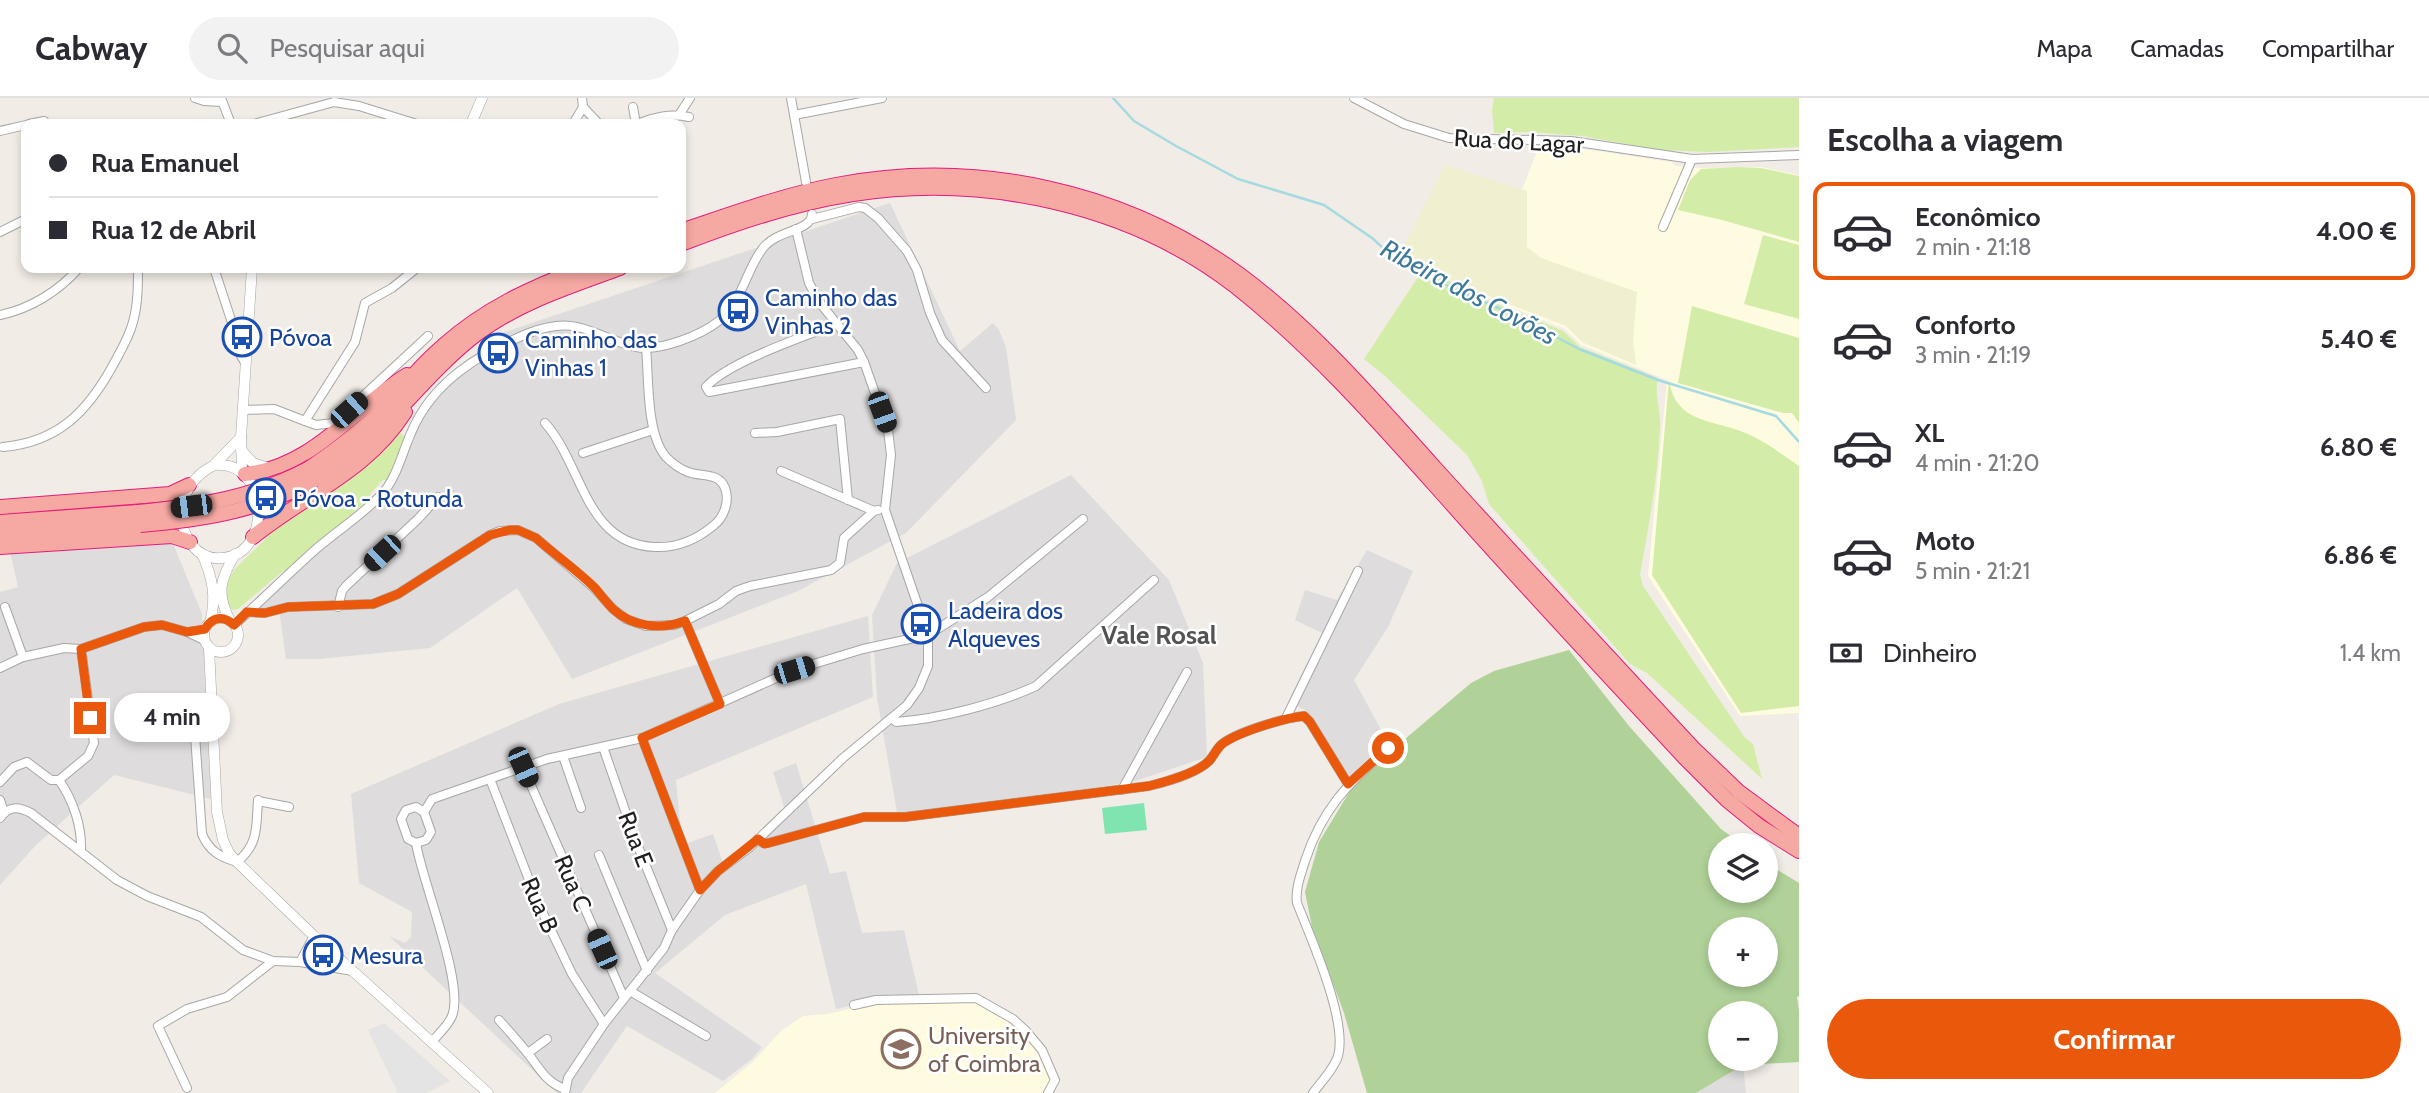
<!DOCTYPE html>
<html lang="pt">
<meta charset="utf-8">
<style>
:root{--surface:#fff;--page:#f2f2f3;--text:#2b2b33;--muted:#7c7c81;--line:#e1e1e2;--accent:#ea580c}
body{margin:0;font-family:Cabin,sans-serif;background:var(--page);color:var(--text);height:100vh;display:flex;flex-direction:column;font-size:26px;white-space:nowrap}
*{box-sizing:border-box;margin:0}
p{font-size:23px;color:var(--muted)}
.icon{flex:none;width:38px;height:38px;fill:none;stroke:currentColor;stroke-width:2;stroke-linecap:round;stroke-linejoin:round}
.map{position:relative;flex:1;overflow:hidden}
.side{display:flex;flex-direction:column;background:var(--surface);width:630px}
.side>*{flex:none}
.hud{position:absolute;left:21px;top:21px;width:665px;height:154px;border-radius:14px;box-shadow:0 4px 10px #0003;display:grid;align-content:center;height:154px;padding:0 28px;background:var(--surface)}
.tools{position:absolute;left:1708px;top:735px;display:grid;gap:14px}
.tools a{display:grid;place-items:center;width:70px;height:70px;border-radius:50%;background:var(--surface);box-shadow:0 4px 10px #0003;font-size:35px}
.end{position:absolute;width:32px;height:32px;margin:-16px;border:9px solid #ea580c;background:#fff;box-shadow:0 0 0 4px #fff}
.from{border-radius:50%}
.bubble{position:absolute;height:49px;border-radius:24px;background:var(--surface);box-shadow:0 4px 10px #0003;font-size:23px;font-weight:700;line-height:49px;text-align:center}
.car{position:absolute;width:21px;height:42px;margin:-21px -10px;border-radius:9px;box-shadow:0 0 5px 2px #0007;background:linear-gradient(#222 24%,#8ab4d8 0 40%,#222 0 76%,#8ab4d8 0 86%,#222 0)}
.hud b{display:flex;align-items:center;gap:24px;height:66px;font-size:26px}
.hud b+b{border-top:2px solid var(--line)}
.hud i{width:18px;height:18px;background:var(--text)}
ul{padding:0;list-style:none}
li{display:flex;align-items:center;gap:21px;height:98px;margin:0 14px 10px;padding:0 14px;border:4px solid transparent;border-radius:14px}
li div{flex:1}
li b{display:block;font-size:26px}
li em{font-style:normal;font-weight:700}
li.current{border-color:var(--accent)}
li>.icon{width:63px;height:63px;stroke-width:1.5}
h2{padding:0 28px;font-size:32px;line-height:84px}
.pay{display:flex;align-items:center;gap:18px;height:77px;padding:0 28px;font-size:26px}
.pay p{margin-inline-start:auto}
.primary-button{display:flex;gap:14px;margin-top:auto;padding:14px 28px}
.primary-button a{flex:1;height:80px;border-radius:42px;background:var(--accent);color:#fff;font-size:28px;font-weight:700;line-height:80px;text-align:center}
header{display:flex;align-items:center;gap:42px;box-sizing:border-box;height:98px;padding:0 35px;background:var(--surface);border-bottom:2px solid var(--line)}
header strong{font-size:33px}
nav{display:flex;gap:38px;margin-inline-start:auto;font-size:24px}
.search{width:490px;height:63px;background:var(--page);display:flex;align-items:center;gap:18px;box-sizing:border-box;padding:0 24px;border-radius:38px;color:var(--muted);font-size:26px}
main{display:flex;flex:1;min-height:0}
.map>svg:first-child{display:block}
.residential{fill:#dedcdd}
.education{fill:#fffbe0}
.farmland{fill:#f0efd0}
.grass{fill:#d3eda9}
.forest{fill:#b0d298;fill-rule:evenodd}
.pitch{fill:#7fe4b0}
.parking{fill:#e4e4e4}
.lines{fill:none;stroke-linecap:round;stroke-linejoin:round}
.stream{stroke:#a4dae1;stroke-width:2.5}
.minor-casing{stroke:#a7a7a7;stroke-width:10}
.tertiary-casing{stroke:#a7a7a7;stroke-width:11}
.trunk-casing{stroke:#e51c7a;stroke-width:16}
.minor{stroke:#fff;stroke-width:8}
.tertiary{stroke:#fff;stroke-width:10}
.trunk{stroke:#f6a8a2;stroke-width:14}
.trunk-bridge-casing{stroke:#e51c7a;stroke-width:16;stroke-linecap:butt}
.trunk-bridge{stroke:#f6a8a2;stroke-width:14}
.route{stroke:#ea580c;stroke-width:9}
.labels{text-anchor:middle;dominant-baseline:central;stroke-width:5;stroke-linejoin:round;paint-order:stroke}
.street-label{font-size:24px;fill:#202020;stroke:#fff}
.transit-label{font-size:24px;fill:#164399;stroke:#fff;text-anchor:start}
.education-label{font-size:24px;fill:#785e54;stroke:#fff;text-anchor:start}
.water-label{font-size:26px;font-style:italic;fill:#3e799c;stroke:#fff}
.neighbourhood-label{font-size:26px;font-weight:bold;fill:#535353;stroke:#fff}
</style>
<header>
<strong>Cabway</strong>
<div class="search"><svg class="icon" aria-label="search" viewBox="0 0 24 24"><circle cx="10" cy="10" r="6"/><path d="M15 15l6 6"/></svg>Pesquisar aqui</div>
<nav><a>Mapa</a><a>Camadas</a><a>Compartilhar</a></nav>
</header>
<main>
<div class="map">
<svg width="1799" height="995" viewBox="0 0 1799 995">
<rect width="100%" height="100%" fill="#f1ece5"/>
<g class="residential">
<path d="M890 105 960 253 993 225 999 232 1006 249 1016 322 906 435 798 493 572 581 517 490 430 550 319 561H286L279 511 254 516 257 504 381 397 425 311 499 236Z"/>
<path d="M1071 377 1169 482 1203 565 1207 659 1132 684 898 720 877 600 872 517 897 465Z"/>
<path d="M172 443 202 516 211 701 114 677 36 747 0 787V494L18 489 10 454Z"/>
<path d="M1367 452 1413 473 1388 529 1354 582 1392 652 1353 688 1305 612 1288 604 1322 535 1295 522 1305 492 1337 502Z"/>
<path d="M868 518 873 599 676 682 682 747 713 736 724 768 786 715 773 674 796 665 830 776 846 773 862 835 904 832 920 901 876 902 836 911 806 786 725 817 655 875 762 949 752 961 723 983 627 928 581 995H557L389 838 405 845 411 839 412 814 359 785 351 696 559 606Z"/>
<path d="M1743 967 1746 995H1696L1730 975Z"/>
</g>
<g class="education">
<path d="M1539 48 1570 49 1671 64 1676 68 1701 70 1761 69 1799 77V615L1740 618 1648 478 1667 282 1581 247 1565 231 1481 197Z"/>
<path d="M975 903 1010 924 1037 954 1050 982 1041 995H715L754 963 781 933 803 918 827 916 877 905Z"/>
</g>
<path class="farmland" d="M1445 67 1527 93V149L1541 160 1637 194 1633 243 1636 267 1582 244 1566 228 1480 195 1401 154Z"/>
<g class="grass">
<path d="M1494 0H1799V49L1709 54 1658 52 1582 38 1528 34 1494 35 1492 12Z"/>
<path d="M1737 69 1761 70 1799 78V144L1722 122 1678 112 1690 82 1701 71Z"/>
<path d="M1763 137 1799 147V221L1744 206Z"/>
<path d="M1424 170 1480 199 1563 233 1580 249 1658 280C1654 298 1661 311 1660 329 1658 379 1649 427 1640 476L1643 488 1745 640 1753 646 1762 681 1647 575 1630 566 1489 406 1482 383 1467 357 1385 278 1364 261Z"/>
<path d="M1692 208 1799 240V325L1792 315H1783L1678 285Z"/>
<path d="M1669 282C1676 327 1715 321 1748 336 1766 344 1783 357 1799 368V608L1741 615 1652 477Z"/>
<path d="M399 333 405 339 387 382H383L370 396V400L286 474 283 473 238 511 232 512C217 486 233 472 250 456 262 445 271 433 285 423 301 411 320 403 336 391 359 374 379 353 399 333Z"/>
</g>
<path class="forest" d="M1569 552 1629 628 1721 731 1743 747H1720V793H1766V765L1799 785V898L1797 899 1799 913V964L1743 967 1696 995H1367L1344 915 1312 829 1305 794 1319 744 1353 688 1392 652 1471 585 1494 573ZM1720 831H1766V877H1720ZM1720 915H1766V961H1720Z"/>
<path class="pitch" d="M1144 705 1147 732 1105 736 1102 710Z"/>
<path class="parking" d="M384 925 450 983 427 995H398L368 932Z"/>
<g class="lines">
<path class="stream" d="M1113 0 1134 23 1176 48 1238 81 1324 107 1372 140 1395 161 1452 190 1519 219 1579 251 1658 282 1776 318 1799 344"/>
<defs>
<g id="minor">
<path d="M195 0 204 3 222 4"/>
<path d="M221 0 231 26"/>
<path d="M791 0 806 84"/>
<path d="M1354 0 1404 26 1449 40 1571 43 1692 61 1799 57"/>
<path d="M583 9 599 26"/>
<path d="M633 9 636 26"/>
<path d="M679 17 690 0"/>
<path d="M794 17 882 0"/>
<path d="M29 26 44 23"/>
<path d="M254 26 334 4 359 8 417 26"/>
<path d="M573 26 583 9 582 0"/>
<path d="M637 26C655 19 670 15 689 19"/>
<path d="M0 33 26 27"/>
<path d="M812 121 859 109 865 110 878 120 907 153 917 172 930 215 942 242 986 290"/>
<path d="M1663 129 1692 61"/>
<path d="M0 134 26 121"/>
<path d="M214 170 237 240 241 258 246 266"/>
<path d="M0 217C30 211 59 193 79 170"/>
<path d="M836 226C803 239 728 264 706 289L709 294 730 290 864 264"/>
<path d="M244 312 274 311 305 323 355 244 365 205 392 190 417 170"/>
<path d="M305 323 316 327 334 325 428 238"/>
<path d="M545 325C583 367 585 447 655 449 677 450 696 442 713 428 724 420 730 403 725 390 719 374 701 379 688 374 680 371 672 365 666 359 646 336 649 280 646 250"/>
<path d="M755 335 777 334 840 321 848 402"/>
<path d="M3 349C58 344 87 314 112 269 120 254 129 240 133 224 138 206 138 188 138 170"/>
<path d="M583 355 653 332"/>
<path d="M781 373 874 413 878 412"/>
<path d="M5 509 23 559"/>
<path d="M338 509 342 493 346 488 418 421 438 399"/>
<path d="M247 514 265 515 288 509 373 506 398 496 490 437 500 433 518 432 536 440 594 490 613 511 626 521 646 528 674 527 685 523 719 506 736 493 750 488 831 472 840 465 844 440 874 413"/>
<path d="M685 523 720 606"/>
<path d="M234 527C262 502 288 476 316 451 337 433 362 417 381 397 397 380 402 355 411 335 432 284 480 255 529 235 579 216 591 238 636 249 659 254 702 237 720 222 742 204 746 172 763 150 778 131 811 134 812 116"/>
<path d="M187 534 205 532"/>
<path d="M0 570 23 559 64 550 81 551 144 529 162 527 187 534 204 542"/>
<path d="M211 602 197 604 193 609 202 736C209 753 220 759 237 764 259 746 256 729 258 702"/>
<path d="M1286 620 1358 473"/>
<path d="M893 621 896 624C939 621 997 606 1036 588L1154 482"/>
<path d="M642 640 700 792"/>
<path d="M603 649 635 741 672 832"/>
<path d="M563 658 581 710"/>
<path d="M523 669 624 900"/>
<path d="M490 681 538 805 572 876 604 926"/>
<path d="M59 682 88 658 94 645 81 551"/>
<path d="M0 684 14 669 27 664 51 682H59C73 702 82 728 81 753"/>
<path d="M1122 692 1187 574"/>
<path d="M0 702 4 715"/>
<path d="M258 703 289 709"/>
<path d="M416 709 424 714 431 734 426 742 416 745 408 741 401 721 406 712Z"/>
<path d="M424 714 432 701 547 661 642 640 794 572 863 551 928 537 988 499 1083 421"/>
<path d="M0 720C9 707 19 709 31 715L117 782 147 798 201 819 243 852 273 863 300 864 353 873"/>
<path d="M758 741 763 745H768L864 719H905L1149 688C1166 684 1197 675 1209 663 1214 658 1216 651 1222 646 1237 634 1284 620 1304 618L1310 624 1348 686"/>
<path d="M416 745C422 784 465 886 452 918 448 928 438 936 432 944"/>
<path d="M599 757 647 873"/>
<path d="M300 864 314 838"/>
<path d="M630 893 706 938"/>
<path d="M854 907 876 902 976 900 1013 921 1026 933 1042 952 1055 982 1048 995"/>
<path d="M499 922C508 932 517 942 525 952 539 968 544 984 565 991"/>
<path d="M528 955 547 941"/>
<path d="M187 990 158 928 187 911 227 899 273 863"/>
<path d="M565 995 568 980 604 926 664 850 672 832 700 792 718 773 750 749 843 660 907 607 919 590 928 568V537L885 412 891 357 888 332 864 264 858 252 820 205 809 185 796 131"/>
<path d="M1313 995C1321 984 1334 971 1338 958 1348 923 1311 840 1297 805 1295 791 1301 776 1305 763 1322 711 1348 685 1388 651"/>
</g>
<g id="tertiary">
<path d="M471 26 482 0"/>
<path d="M241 352 253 365 268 370"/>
<path d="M215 366 241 339"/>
<path d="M215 367C269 362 274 458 221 460 209 461 199 456 192 447 171 419 184 380 215 367Z"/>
<path d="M242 373 241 339 252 170"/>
<path d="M202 456C212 478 217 499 210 524"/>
<circle cx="221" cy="537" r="17"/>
<path d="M230 523C216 495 220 482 235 456"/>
<path d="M209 550 217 714 223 742 229 755 237 764 314 838 488 995"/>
</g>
<g id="trunk">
<path d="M681 133C732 116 783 97 836 87 975 60 1125 92 1240 177 1313 231 1374 302 1435 370 1520 464 1607 557 1693 650L1739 694 1799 738"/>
<path d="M681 146C736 125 794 105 853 96 984 76 1129 106 1235 188 1315 251 1382 328 1449 403 1526 490 1605 574 1684 659L1727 702 1759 728 1799 753"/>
<path d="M308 371C330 356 352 340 372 321 396 298 417 270 443 248 484 211 532 189 583 170"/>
<path d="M245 376C312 370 354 310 407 277"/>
<path d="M314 382C338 366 361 349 382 329 413 298 442 262 478 235 520 204 571 188 620 170"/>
<path d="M0 409 170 396 189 387"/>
<path d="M0 424 138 414"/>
<path d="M0 437 140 427"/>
<path d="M253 439C306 396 367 374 405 314"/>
<path d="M0 449 172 438 190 444"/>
</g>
</defs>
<use href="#minor" class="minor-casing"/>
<use href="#tertiary" class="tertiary-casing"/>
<use href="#trunk" class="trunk-casing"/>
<use href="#minor" class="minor"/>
<use href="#tertiary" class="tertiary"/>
<use href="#trunk" class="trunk"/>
<defs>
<g id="trunk-bridge">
<path d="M138 414C200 408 252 400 308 371"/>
<path d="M140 427C202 422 259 413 314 382"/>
</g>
</defs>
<use href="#trunk-bridge" class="trunk-bridge-casing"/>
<use href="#trunk-bridge" class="trunk-bridge"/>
</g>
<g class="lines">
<path class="route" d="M90 620 81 551 144 529 162 527 187 534 205 531C212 519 223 517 234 527L247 514 265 515 288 509 373 506 398 496 490 437 509 432H518L536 440C555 457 577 472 595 490 601 497 606 504 613 511 632 529 661 532 685 523L720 606 642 640 700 792 718 773 758 741 765 746 864 719H905L1149 688C1165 684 1197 675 1209 663 1214 658 1216 651 1222 646 1238 634 1284 620 1304 618L1310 624 1348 686 1388 650"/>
</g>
<defs>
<symbol id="bus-ring" viewBox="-11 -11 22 22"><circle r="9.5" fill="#fff" stroke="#1a4fb4" stroke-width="1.5"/><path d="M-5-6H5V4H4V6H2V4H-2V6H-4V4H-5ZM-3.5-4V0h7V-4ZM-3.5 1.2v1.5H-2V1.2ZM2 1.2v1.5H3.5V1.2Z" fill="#1a4fb4"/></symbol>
<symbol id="university-ring" viewBox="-11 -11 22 22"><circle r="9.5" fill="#fff" stroke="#8d6e63" stroke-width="1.5"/><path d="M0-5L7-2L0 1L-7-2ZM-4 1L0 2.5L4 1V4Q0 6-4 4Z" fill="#8d6e63"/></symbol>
</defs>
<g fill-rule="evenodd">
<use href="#bus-ring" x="716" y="191" width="44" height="44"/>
<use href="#bus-ring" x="220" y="217" width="44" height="44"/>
<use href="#bus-ring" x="476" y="233" width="44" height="44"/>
<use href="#bus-ring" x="244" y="378" width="44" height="44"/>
<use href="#bus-ring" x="899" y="504" width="44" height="44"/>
<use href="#bus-ring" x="301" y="835" width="44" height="44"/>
<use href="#university-ring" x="879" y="929" width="44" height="44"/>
</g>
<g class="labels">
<g class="street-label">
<text transform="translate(1519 43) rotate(3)">Rua do Lagar</text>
<text transform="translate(636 741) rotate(69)">Rua E</text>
<text transform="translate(573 785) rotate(67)">Rua C</text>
<text transform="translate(540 807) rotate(66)">Rua B</text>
</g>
<g class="transit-label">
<text x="765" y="199">Caminho das<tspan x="765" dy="28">Vinhas 2</tspan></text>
<text x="269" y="239">Póvoa</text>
<text x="525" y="241">Caminho das<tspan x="525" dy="28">Vinhas 1</tspan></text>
<text x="293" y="400">Póvoa - Rotunda</text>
<text x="948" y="512">Ladeira dos<tspan x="948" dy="28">Alqueves</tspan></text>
<text x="350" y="857">Mesura</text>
</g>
<g class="education-label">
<text x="928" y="937">University<tspan x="928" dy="28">of Coimbra</tspan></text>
</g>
<g class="water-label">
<text transform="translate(1469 194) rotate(28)">Ribeira dos Covões</text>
</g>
<g class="neighbourhood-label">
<text x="1159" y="537">Vale Rosal</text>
</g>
</g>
</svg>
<div class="tools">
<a><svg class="icon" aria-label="layers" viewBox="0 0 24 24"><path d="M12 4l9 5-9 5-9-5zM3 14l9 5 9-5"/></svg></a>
<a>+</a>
<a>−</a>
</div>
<i class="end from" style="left:1388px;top:650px"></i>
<i class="end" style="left:90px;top:620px"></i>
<div class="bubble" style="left:114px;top:595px;width:116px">4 min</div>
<i class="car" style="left:349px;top:312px;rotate:48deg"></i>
<i class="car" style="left:882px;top:314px;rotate:160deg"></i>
<i class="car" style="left:191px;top:408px;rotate:263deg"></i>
<i class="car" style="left:382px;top:455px;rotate:227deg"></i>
<i class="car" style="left:794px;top:572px;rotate:73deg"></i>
<i class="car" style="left:523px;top:669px;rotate:156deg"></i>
<i class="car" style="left:602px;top:851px;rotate:336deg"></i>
<div class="hud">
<b><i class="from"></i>Rua Emanuel</b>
<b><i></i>Rua 12 de Abril</b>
</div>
</div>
<section class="side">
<h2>Escolha a viagem</h2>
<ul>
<li class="current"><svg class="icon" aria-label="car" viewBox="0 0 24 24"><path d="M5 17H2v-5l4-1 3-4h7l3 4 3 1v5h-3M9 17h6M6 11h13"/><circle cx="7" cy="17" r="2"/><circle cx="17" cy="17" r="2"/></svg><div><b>Econômico</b><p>2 min · 21:18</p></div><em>4.00 €</em></li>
<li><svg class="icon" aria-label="car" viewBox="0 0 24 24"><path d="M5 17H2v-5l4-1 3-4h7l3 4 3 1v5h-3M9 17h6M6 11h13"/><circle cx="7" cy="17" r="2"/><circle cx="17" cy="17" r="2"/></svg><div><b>Conforto</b><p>3 min · 21:19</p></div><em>5.40 €</em></li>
<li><svg class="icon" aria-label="car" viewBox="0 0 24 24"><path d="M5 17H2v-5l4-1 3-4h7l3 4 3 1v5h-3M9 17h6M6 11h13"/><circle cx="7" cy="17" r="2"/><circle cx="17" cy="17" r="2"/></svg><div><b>XL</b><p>4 min · 21:20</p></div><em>6.80 €</em></li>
<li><svg class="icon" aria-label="car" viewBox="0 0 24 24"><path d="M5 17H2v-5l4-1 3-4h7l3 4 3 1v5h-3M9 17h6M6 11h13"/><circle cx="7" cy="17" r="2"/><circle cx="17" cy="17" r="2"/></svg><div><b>Moto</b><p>5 min · 21:21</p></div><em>6.86 €</em></li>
</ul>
<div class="pay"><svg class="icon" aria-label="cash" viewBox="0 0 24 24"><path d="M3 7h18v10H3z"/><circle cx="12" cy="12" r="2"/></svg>Dinheiro<p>1.4 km</p></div>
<div class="primary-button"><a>Confirmar</a></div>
</section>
</main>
